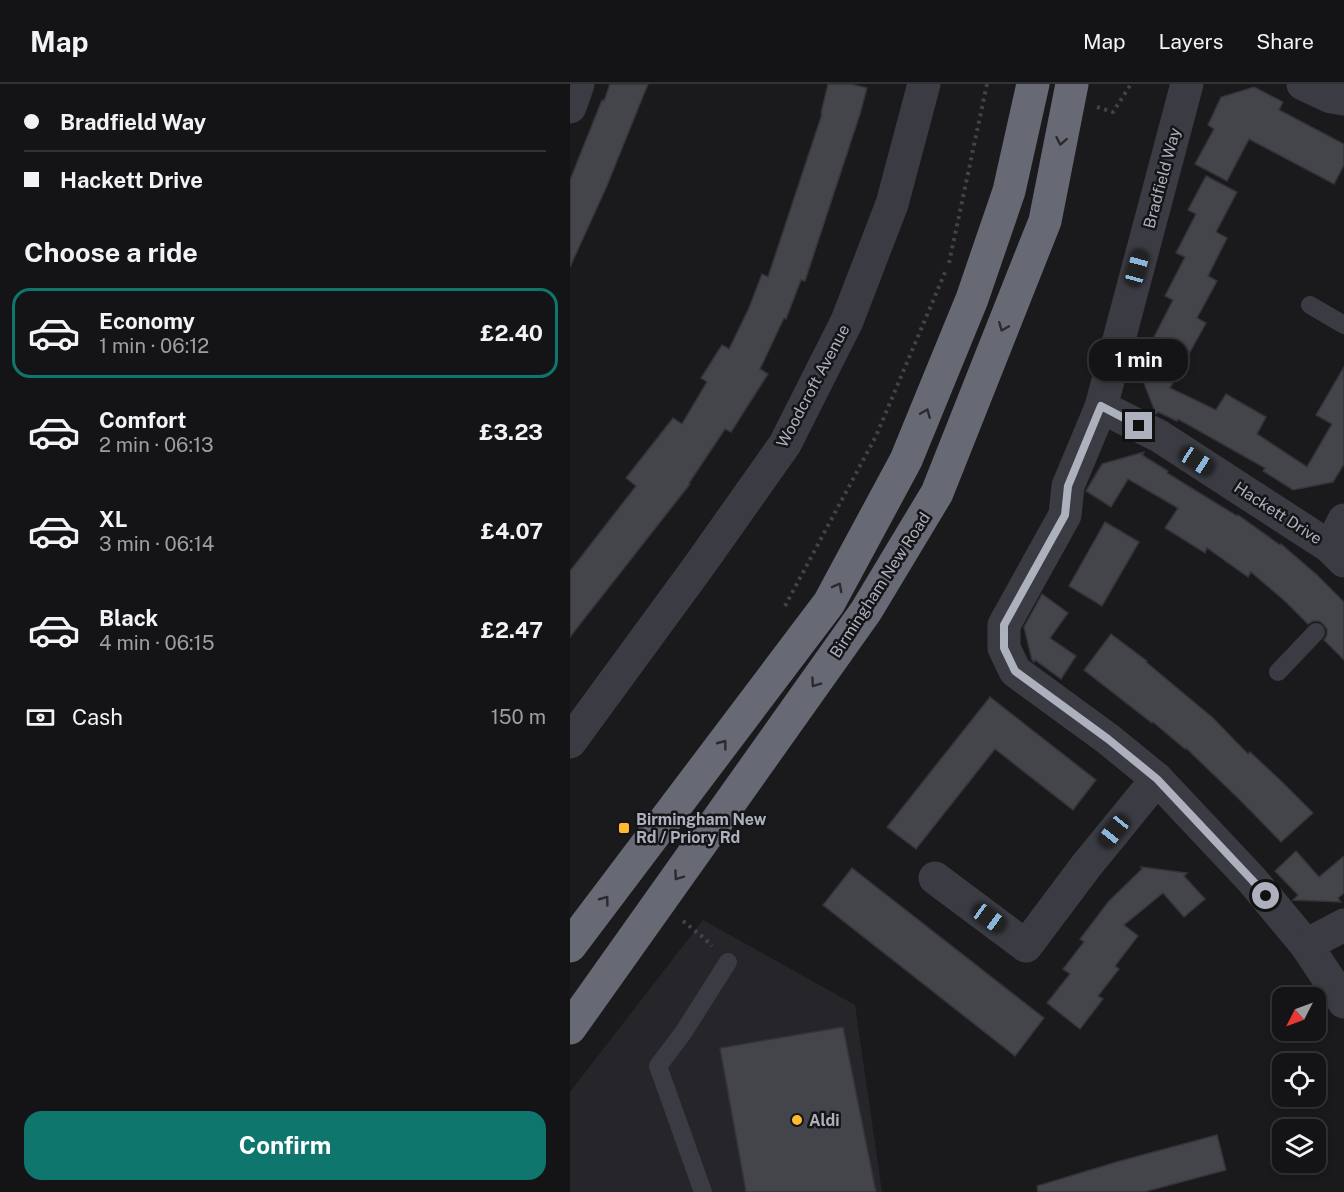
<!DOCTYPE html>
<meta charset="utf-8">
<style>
:root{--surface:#141416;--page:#1d1d1f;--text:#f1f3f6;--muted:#9d9ea1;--line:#333335;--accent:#0f766e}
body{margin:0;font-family:"Public Sans",sans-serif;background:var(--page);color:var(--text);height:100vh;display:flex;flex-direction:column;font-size:22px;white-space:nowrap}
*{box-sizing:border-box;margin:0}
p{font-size:20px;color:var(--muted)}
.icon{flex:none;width:33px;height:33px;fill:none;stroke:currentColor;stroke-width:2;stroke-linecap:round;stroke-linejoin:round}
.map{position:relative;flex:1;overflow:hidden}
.panel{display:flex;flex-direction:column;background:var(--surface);width:570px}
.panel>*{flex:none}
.hud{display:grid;align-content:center;height:132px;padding:0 24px;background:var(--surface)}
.needle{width:39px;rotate:228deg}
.controls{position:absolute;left:702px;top:903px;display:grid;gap:12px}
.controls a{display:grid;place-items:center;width:54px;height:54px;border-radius:12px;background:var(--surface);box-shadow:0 3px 9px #0003,0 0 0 2px var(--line);font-size:30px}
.end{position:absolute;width:27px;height:27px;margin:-14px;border:8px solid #acb1bd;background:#111;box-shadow:0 0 0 3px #111}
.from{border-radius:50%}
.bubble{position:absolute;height:42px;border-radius:18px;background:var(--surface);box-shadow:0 3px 9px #0003,0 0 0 2px var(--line);font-size:20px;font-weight:700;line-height:42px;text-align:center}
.car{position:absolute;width:18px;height:36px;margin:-18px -9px;border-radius:8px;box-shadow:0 0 4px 2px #0007;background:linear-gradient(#222 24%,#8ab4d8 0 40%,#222 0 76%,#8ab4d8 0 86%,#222 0)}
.hud b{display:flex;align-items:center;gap:21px;height:57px;font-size:22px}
.hud b+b{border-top:2px solid var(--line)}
.hud i{width:15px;height:15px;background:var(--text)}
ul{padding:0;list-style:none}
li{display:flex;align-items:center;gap:18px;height:90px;margin:0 12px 9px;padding:0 12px;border:3px solid transparent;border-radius:18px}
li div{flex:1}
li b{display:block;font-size:22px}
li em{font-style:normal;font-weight:700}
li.selected{border-color:var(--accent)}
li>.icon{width:54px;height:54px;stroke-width:1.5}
h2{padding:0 24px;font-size:27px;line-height:72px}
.pay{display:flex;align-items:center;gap:15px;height:66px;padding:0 24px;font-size:22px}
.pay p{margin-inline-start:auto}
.cta{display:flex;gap:12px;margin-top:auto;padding:12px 24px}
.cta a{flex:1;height:69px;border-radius:18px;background:var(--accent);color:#fff;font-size:24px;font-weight:700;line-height:69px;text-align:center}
header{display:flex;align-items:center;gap:36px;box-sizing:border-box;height:84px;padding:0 30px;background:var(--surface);border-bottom:2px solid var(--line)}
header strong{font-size:28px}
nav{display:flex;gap:33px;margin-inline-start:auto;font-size:21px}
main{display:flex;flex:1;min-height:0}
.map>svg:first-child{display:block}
.built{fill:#26262a}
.building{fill:#44454a;stroke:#343439;stroke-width:1.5}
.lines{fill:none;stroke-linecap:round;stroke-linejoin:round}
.path{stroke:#41434a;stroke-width:4;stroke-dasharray:3 4.5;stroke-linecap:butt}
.lane{stroke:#3b3c43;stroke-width:18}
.street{stroke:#3b3c43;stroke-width:33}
.highway{stroke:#676a74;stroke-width:33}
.oneway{stroke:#2a2a2f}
.route{stroke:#acb1bd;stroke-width:8}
.poi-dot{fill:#ffba31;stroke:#151518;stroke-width:2}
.labels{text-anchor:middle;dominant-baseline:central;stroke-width:5;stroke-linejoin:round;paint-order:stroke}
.street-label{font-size:16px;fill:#acb1bd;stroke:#151518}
.poi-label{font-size:16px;font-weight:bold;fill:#acb1bd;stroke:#151518;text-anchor:start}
</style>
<header>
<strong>Map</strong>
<nav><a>Map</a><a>Layers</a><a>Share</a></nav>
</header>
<main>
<section class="panel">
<div class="hud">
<b><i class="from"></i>Bradfield Way</b>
<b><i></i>Hackett Drive</b>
</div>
<h2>Choose a ride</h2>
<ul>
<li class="selected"><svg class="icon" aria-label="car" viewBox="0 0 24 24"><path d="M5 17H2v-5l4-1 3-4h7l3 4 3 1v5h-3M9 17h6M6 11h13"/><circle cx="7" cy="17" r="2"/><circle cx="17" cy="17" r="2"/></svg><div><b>Economy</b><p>1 min · 06:12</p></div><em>£2.40</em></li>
<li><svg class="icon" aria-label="car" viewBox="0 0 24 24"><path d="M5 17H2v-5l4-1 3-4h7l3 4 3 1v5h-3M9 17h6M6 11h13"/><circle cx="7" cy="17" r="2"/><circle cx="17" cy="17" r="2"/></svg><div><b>Comfort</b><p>2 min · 06:13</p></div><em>£3.23</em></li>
<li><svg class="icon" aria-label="car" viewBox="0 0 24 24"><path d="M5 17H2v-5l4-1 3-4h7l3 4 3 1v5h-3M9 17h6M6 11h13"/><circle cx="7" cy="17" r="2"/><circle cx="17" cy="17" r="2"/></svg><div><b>XL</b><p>3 min · 06:14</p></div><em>£4.07</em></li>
<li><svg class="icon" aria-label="car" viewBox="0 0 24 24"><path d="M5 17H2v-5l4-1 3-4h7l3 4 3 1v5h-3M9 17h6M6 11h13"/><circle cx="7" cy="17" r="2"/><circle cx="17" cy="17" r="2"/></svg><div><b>Black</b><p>4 min · 06:15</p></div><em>£2.47</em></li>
</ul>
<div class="pay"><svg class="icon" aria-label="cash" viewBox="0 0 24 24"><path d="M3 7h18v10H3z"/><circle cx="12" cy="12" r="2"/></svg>Cash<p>150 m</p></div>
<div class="cta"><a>Confirm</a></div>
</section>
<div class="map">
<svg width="774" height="1108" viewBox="0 0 774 1108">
<rect width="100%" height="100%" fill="#1a1a1d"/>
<path class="built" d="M133 836 285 921 312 1108H0V1008Z"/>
<g class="building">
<path d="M40 0H78L36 104 0 183V96L32 16 34 17Z"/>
<path d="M258 0H281L297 4 290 30 235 197 231 196 216 235 214 234 190 285 198 290 161 348 155 345 119 399 120 400 0 553V487L66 402 56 394 103 334 112 340 137 298 131 294 152 261 159 265 179 224 192 190 198 193 252 30 251 29Z"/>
<path d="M684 3 713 18 709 26 774 60V81L764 100 679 55 657 97 625 80 644 45 638 41 651 13Z"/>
<path d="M636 92 667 108 646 148 657 154 638 192 647 197 627 234 636 239 600 304 646 326 656 310 696 333 687 350 737 383 762 340 746 331 774 283V380L763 398 723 406 693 387 695 384 608 335 607 337 588 328 586 330 570 289 584 258 582 257 603 216 595 212 615 173 606 169 626 130 618 126Z"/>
<path d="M574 368 572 371 598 387 597 389 667 432 668 431 710 461 711 460 747 491 774 518V576L754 556 757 551V545L753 540 749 537H743L738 540 716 518 681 488 678 493 637 464 635 469 595 444 608 424 558 395 541 423 516 407 532 380Z"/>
<path d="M535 438 569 458 532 522 499 502Z"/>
<path d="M472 510 498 529 480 554 506 572 491 595 465 576 464 578 462 576 454 543Z"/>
<path d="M541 550 577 577 576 578 643 634 678 670 680 668 710 696 743 729 711 758 669 715 616 664 615 665 583 638 582 639 514 586Z"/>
<path d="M420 613 526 696 503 726 425 665 346 765 317 743Z"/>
<path d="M726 767 749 793 774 772V809L768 814 771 818 723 816 728 811 705 787Z"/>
<path d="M571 783 617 789 614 792 635 815 614 833 593 809 554 841 568 852 545 882 549 885 528 912 533 915 510 945 477 919 500 890 493 885 514 858 510 855 539 817 572 785Z"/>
<path d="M282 784 474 934 445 972 253 821Z"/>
<path d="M273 943 306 1108H176L150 964Z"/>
<path d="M647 1051 656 1086 574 1108H468L467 1102 550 1077Z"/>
</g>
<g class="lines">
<g class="path">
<path d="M527 23 543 28 561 0"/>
<path d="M379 179 417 0"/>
<path d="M215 522 306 352 376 186"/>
<path d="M113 837 134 854 142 862"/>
</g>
<g class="lane">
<path d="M740 221 774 241"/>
<path d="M708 588 746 548"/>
<path d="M133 1108 88 982 113 949 158 878"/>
</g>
<g class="street">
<path d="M617 0 531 323 498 402 495 431 434 541V564L445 587 538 655 587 695 682 796 736 861 774 918"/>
<path d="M733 0 761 13 774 15"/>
<path d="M0 23 8 0"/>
<path d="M531 323 589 352 760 463 774 477"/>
<path d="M760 463 774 436"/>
<path d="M0 658 131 479 215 360 277 237 322 120 354 0"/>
<path d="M365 794 456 862 516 782 587 695"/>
<path d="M736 861 774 841"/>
</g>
<g class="highway">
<path d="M0 862 259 519 336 376 402 215 439 107 463 0"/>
<path d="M0 944 296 527 367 409 475 137 502 0"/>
</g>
</g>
<defs><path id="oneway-chevron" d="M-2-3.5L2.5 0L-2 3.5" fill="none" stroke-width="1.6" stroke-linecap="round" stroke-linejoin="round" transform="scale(1.5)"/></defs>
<g class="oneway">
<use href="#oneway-chevron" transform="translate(491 57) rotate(101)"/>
<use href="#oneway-chevron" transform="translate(433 243) rotate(112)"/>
<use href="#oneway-chevron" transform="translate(356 329) rotate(-68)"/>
<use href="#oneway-chevron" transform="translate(268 503) rotate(-62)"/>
<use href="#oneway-chevron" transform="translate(245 599) rotate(125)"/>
<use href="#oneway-chevron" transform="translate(153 660) rotate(-53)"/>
<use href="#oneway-chevron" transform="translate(108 792) rotate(125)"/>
<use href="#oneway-chevron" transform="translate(35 816) rotate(-53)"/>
</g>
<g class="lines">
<path class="route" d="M569 342 531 322 498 402 495 431 434 541V564L445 587 538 655 587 695 682 796 696 812"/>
</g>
<g class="poi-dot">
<rect x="48" y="738" width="12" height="12" rx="3"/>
<circle cx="227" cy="1036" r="6"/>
</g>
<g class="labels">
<g class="street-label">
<text transform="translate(592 94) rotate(-75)">Bradfield Way</text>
<text transform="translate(243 302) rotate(-62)">Woodcroft Avenue</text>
<text transform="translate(708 429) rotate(33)">Hackett Drive</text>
<text transform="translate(310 501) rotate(-57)">Birmingham New Road</text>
</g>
<g class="poi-label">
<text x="66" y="735">Birmingham New<tspan x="66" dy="18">Rd / Priory Rd</tspan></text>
<text x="239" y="1036">Aldi</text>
</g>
</g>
</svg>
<div class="controls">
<a><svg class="needle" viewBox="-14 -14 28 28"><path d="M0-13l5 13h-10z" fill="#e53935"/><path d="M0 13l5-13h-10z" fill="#9d9ea1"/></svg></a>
<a><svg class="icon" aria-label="locate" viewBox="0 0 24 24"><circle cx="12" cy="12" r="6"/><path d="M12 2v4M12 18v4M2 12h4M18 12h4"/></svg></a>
<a><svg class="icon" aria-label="layers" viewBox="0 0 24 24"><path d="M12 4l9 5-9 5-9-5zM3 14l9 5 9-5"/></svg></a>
</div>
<i class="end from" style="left:696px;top:812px"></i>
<i class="end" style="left:569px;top:342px"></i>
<div class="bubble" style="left:519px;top:255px;width:99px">1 min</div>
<i class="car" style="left:567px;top:184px;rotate:15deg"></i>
<i class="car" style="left:627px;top:377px;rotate:123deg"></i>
<i class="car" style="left:544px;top:747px;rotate:219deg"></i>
<i class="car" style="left:419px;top:834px;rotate:126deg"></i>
</div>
</main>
